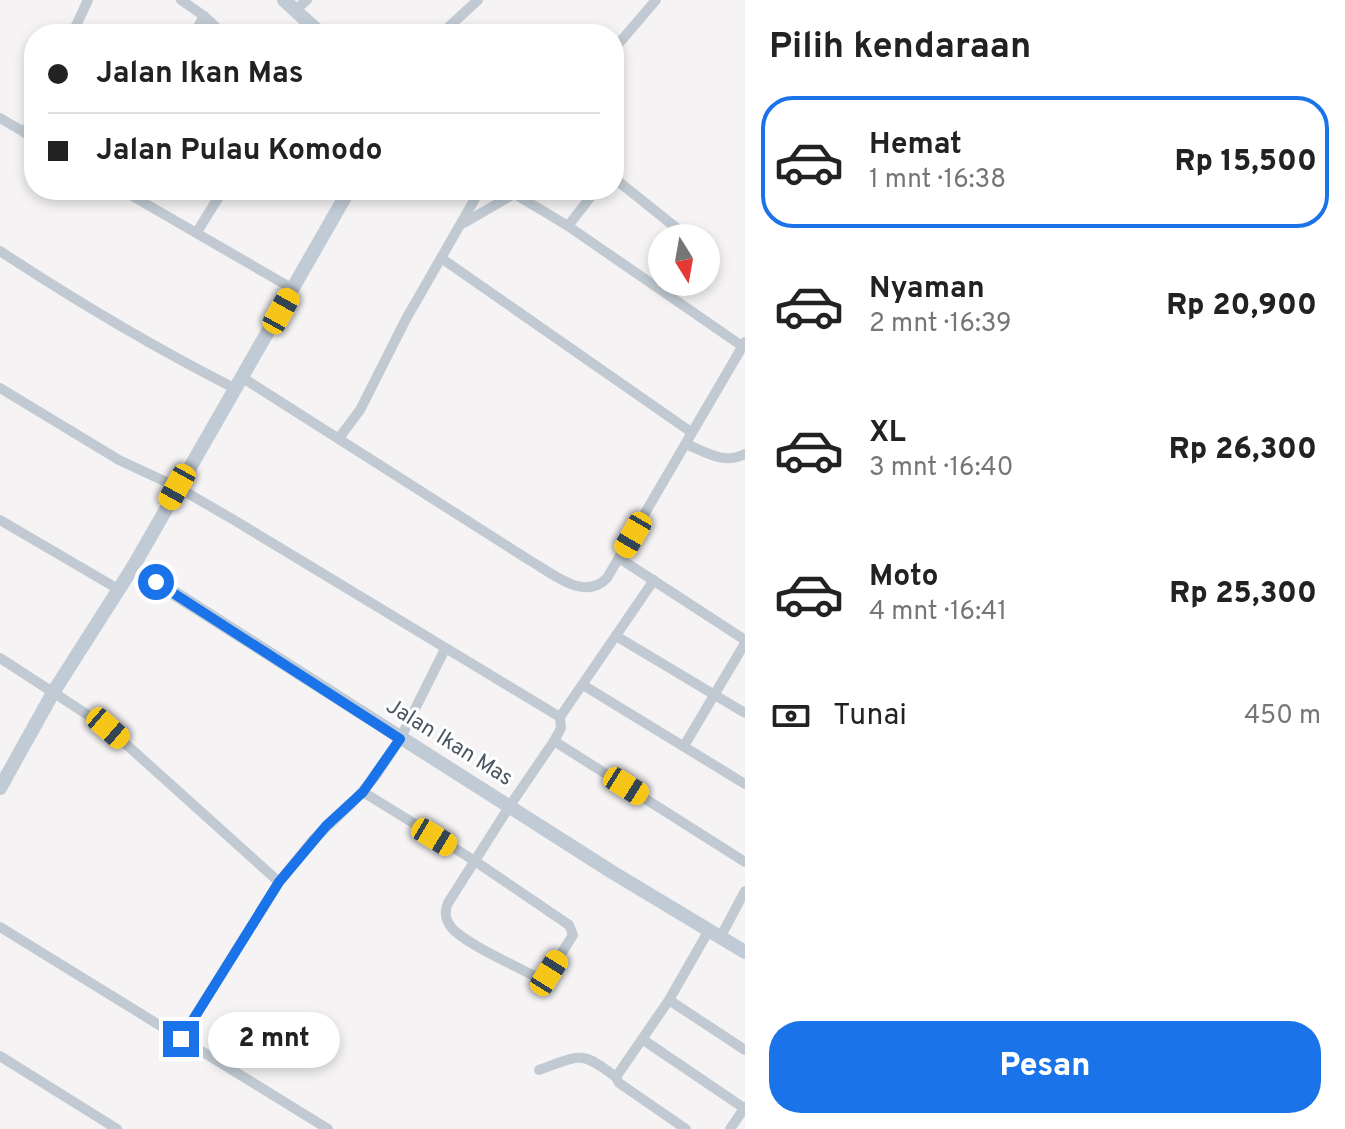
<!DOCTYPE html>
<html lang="id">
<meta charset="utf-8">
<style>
:root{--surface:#fff;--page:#f2f2f2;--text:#222;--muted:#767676;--line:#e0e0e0;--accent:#1a73e8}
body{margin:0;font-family:Overpass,sans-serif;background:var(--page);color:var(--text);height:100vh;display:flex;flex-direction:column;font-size:30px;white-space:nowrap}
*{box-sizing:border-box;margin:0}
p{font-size:26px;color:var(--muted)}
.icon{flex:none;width:44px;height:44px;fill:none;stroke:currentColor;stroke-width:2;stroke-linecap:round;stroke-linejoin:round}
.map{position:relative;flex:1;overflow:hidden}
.panel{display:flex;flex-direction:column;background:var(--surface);width:600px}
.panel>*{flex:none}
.banner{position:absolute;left:24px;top:24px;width:600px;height:176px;border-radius:32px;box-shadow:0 4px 12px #0003;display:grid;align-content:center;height:176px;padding:0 24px;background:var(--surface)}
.needle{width:52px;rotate:169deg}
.controls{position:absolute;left:648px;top:224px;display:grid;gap:16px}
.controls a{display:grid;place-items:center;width:72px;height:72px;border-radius:50%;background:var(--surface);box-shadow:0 4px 12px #0003;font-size:40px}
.end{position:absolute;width:36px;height:36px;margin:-18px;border:10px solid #1a73e8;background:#fff;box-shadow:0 0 0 4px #fff}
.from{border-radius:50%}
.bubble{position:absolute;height:56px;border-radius:28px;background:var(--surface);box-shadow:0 4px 12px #0003;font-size:26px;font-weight:800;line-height:56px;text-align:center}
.car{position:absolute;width:24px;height:48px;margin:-24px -12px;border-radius:10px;box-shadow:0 0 6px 2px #0007;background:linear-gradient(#f5c518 24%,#345 0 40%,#f5c518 0 76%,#345 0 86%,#f5c518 0)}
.banner b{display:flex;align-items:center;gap:28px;height:76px;font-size:30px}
.banner b+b{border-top:2px solid var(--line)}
.banner i{width:20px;height:20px;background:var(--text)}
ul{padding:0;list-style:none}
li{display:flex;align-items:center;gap:24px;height:132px;margin:0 16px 12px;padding:0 8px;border:4px solid transparent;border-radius:32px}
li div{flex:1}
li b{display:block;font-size:30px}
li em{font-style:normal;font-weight:800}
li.active{border-color:var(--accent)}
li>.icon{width:72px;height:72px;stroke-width:1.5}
h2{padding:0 24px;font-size:36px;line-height:96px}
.pay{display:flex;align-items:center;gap:20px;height:88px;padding:0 24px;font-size:30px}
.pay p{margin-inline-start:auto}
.action{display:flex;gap:16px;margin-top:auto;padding:16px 24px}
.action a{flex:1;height:92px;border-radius:32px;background:var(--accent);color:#fff;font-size:32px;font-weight:800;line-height:92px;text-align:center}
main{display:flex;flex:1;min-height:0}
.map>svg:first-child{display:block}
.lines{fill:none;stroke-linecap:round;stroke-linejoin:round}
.street{stroke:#c1cad2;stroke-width:10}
.secondary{stroke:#c1cbd6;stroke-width:14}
.route{stroke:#1a73e8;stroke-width:10}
.labels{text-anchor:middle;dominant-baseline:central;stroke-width:6;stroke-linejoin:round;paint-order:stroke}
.street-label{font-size:22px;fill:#4a5661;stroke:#fff}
</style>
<main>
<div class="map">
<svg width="745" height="1129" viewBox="0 0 745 1129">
<rect width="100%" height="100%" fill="#f5f3f3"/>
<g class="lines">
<g class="street">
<path d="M181 0 204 16 223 34"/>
<path d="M295 10 307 0"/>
<path d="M72 34 88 0"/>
<path d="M194 34 204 16"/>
<path d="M441 34 478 0"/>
<path d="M614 49 656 0"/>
<path d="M0 118 34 138"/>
<path d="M25 133 34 114"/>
<path d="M614 178 689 238"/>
<path d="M122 190 293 289"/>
<path d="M508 190 568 226 742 346"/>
<path d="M464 223 514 194"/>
<path d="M568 226 596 190"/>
<path d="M197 232 223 190"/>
<path d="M0 251C76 301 155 348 236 389"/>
<path d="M441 258 691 432"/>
<path d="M243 378 529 560C552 573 584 602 607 578L745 342"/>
<path d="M0 388 119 460 177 487 234 520 560 717"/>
<path d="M339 438 360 410 406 319 480 190"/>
<path d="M686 444C706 452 724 465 745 454"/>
<path d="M0 520 118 589"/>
<path d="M619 558 745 640"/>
<path d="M616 636 745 713"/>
<path d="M0 658 108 728 279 882"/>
<path d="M583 685 745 784"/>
<path d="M554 741 745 862"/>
<path d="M684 746 745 643"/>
<path d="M363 792 475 861 569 925 573 935 549 973 543 978 534 976C514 965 464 943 451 927 445 919 444 912 448 903L509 807 554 741 561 728 560 717 654 580"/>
<path d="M0 927 328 1129"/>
<path d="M721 936 745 891"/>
<path d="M669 1000 745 1050"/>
<path d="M181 1039 279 882 313 840 351 804 375 777 400 739 445 649"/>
<path d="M642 1039 744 1108"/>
<path d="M0 1056 117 1129"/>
<path d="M539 1070C581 1055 580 1050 616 1077"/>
<path d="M686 1129 619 1083 616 1077 669 1000 709 930"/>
<path d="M730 1129 745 1107"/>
</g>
<g class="secondary">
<path d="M284 0 321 34"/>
<path d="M133 567 612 872 745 952"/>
<path d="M0 788 54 691 133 567 349 190"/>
</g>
</g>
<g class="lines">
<path class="route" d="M156 582 400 739 363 792 326 826 279 882 181 1039"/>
</g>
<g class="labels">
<g class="street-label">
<text transform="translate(449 743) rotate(32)">Jalan Ikan Mas</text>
</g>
</g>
</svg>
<div class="controls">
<a><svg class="needle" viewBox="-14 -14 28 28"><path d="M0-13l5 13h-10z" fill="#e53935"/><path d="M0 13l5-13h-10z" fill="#767676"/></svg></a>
</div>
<i class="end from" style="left:156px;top:582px"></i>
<i class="end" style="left:181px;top:1039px"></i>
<div class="bubble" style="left:208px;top:1012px;width:132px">2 mnt</div>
<i class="car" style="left:281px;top:311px;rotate:29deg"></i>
<i class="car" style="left:177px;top:487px;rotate:209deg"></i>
<i class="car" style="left:633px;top:535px;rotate:210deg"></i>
<i class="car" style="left:108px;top:728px;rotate:131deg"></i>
<i class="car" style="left:626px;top:786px;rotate:122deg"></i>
<i class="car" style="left:434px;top:837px;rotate:121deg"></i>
<i class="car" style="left:549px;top:973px;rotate:32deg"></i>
<div class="banner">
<b><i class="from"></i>Jalan Ikan Mas</b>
<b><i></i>Jalan Pulau Komodo</b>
</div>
</div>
<section class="panel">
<h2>Pilih kendaraan</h2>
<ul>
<li class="active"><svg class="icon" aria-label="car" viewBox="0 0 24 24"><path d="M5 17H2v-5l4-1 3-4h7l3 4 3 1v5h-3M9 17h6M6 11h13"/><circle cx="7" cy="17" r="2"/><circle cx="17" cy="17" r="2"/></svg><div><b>Hemat</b><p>1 mnt · 16:38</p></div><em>Rp 15,500</em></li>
<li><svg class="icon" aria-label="car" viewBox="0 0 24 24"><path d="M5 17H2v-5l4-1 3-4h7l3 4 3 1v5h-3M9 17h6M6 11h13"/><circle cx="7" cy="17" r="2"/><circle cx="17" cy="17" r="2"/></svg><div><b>Nyaman</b><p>2 mnt · 16:39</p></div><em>Rp 20,900</em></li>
<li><svg class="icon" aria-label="car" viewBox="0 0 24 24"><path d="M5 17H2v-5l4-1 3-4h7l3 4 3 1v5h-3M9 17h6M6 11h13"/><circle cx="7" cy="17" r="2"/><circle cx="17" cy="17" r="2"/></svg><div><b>XL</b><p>3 mnt · 16:40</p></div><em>Rp 26,300</em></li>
<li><svg class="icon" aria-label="car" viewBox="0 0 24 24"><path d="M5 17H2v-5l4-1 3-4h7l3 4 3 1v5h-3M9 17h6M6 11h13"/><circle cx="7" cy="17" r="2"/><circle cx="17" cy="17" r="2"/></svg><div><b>Moto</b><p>4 mnt · 16:41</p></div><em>Rp 25,300</em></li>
</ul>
<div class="pay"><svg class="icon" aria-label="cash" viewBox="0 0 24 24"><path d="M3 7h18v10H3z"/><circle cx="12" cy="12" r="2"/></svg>Tunai<p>450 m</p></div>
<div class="action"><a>Pesan</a></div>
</section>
</main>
